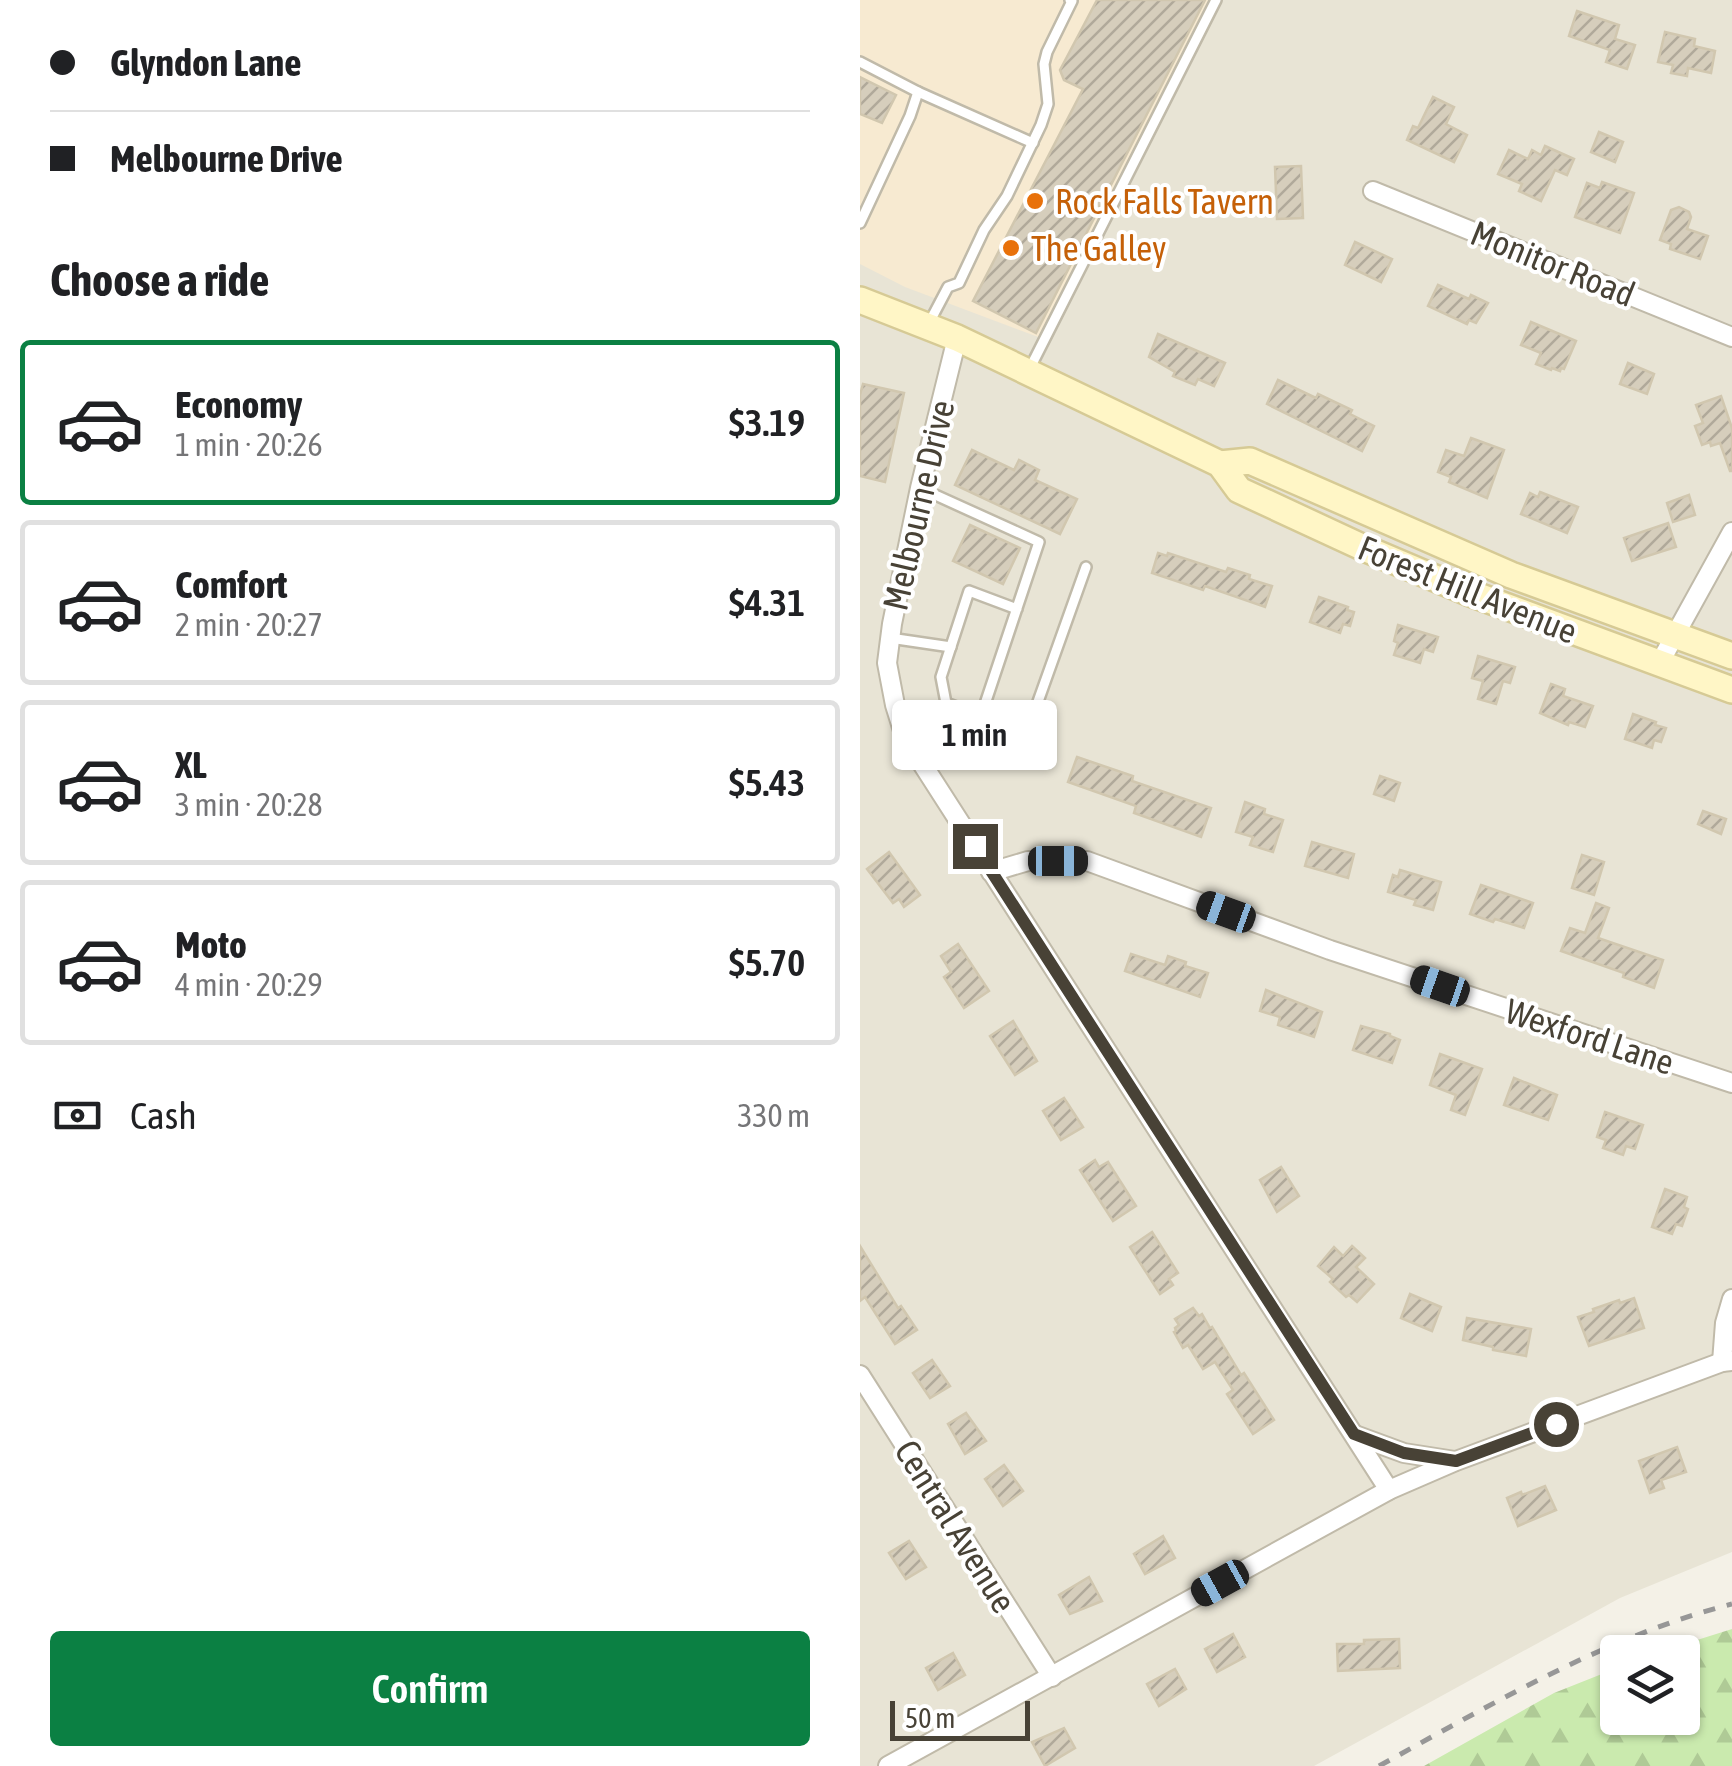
<!DOCTYPE html>
<meta charset="utf-8">
<style>
:root{--surface:#fff;--page:#f2f2f2;--text:#202124;--muted:#757577;--line:#e0e0e0;--accent:#0b8043}
body{margin:0;font-family:"Asap Condensed",sans-serif;background:var(--page);color:var(--text);height:100vh;display:flex;flex-direction:column;font-size:38px;white-space:nowrap}
*{box-sizing:border-box;margin:0}
p{font-size:32px;color:var(--muted)}
.icon{flex:none;width:55px;height:55px;fill:none;stroke:currentColor;stroke-width:2;stroke-linecap:round;stroke-linejoin:round}
.map{position:relative;flex:1;overflow:hidden}
.side{display:flex;flex-direction:column;background:var(--surface);width:860px}
.side>*{flex:none}
.top-card{display:grid;align-content:center;height:220px;padding:0 50px;background:var(--surface)}
.tools{position:absolute;left:740px;top:1635px;display:grid;gap:20px}
.tools a{display:grid;place-items:center;width:100px;height:100px;border-radius:10px;background:var(--surface);box-shadow:0 2px 8px #0004;font-size:50px}
.scale{position:absolute;left:30px;bottom:25px;width:140px;box-sizing:border-box;padding-left:10px;border:5px solid #484236;border-top:0;font-size:28px;line-height:35px;white-space:nowrap;color:#484236;-webkit-text-stroke:8px #fff;paint-order:stroke}
.end{position:absolute;width:45px;height:45px;margin:-22px;border:12px solid #484236;background:#fff;box-shadow:0 0 0 5px #fff}
.from{border-radius:50%}
.bubble{position:absolute;height:70px;border-radius:10px;background:var(--surface);box-shadow:0 2px 8px #0004;font-size:32px;font-weight:600;line-height:70px;text-align:center}
.car{position:absolute;width:30px;height:60px;margin:-30px -15px;border-radius:12px;box-shadow:0 0 8px 2px #0007;background:linear-gradient(#222 24%,#8ab4d8 0 40%,#222 0 76%,#8ab4d8 0 86%,#222 0)}
.top-card b{display:flex;align-items:center;gap:35px;height:95px;font-size:38px}
.top-card b+b{border-top:2px solid var(--line)}
.top-card i{width:25px;height:25px;background:var(--text)}
ul{padding:0;list-style:none}
li{display:flex;align-items:center;gap:30px;height:165px;margin:0 20px 15px;padding:0 30px;border:5px solid var(--line);border-radius:10px}
li div{flex:1}
li b{display:block;font-size:38px}
li em{font-style:normal;font-weight:600}
li.active{border-color:var(--accent)}
li>.icon{width:90px;height:90px;stroke-width:1.5}
h2{padding:0 50px;font-size:45px;line-height:120px}
.pay{display:flex;align-items:center;gap:25px;height:110px;padding:0 50px;font-size:38px}
.pay p{margin-inline-start:auto}
.cta{display:flex;gap:20px;margin-top:auto;padding:20px 50px}
.cta a{flex:1;height:115px;border-radius:10px;background:var(--accent);color:#fff;font-size:40px;font-weight:600;line-height:115px;text-align:center}
main{display:flex;flex:1;min-height:0}
.map>svg:first-child{display:block}
.residential{fill:#e8e4d5}
.commercial{fill:#f7ead1}
.forest{fill:url(#forest-firs)}
.building{fill:url(#building-hatch);stroke:#d1c7af;stroke-width:2.5}
.lines{fill:none;stroke-linecap:round;stroke-linejoin:round}
.lane-casing{stroke:#c0baa9;stroke-width:14}
.street-casing{stroke:#c0baa9;stroke-width:22}
.secondary-casing{stroke:#d6ca95;stroke-width:30}
.lane{stroke:#fff;stroke-width:9}
.street{stroke:#fff;stroke-width:18}
.secondary{stroke:#fff6c6;stroke-width:25}
.rail{stroke:#979797;stroke-width:5;stroke-dasharray:12 12;stroke-linecap:butt}
.route{stroke:#484236;stroke-width:12}
.food-dot{fill:#e8710a;stroke:#fff;stroke-width:4}
.labels{text-anchor:middle;dominant-baseline:central;stroke-width:8;stroke-linejoin:round;paint-order:stroke}
.food-label{font-size:35px;fill:#c56008;stroke:#fff;text-anchor:start}
.street-label{font-size:35px;fill:#484236;stroke:#fff}
</style>
<main>
<section class="side">
<div class="top-card">
<b><i class="from"></i>Glyndon Lane</b>
<b><i></i>Melbourne Drive</b>
</div>
<h2>Choose a ride</h2>
<ul>
<li class="active"><svg class="icon" aria-label="car" viewBox="0 0 24 24"><path d="M5 17H2v-5l4-1 3-4h7l3 4 3 1v5h-3M9 17h6M6 11h13"/><circle cx="7" cy="17" r="2"/><circle cx="17" cy="17" r="2"/></svg><div><b>Economy</b><p>1 min · 20:26</p></div><em>$3.19</em></li>
<li><svg class="icon" aria-label="car" viewBox="0 0 24 24"><path d="M5 17H2v-5l4-1 3-4h7l3 4 3 1v5h-3M9 17h6M6 11h13"/><circle cx="7" cy="17" r="2"/><circle cx="17" cy="17" r="2"/></svg><div><b>Comfort</b><p>2 min · 20:27</p></div><em>$4.31</em></li>
<li><svg class="icon" aria-label="car" viewBox="0 0 24 24"><path d="M5 17H2v-5l4-1 3-4h7l3 4 3 1v5h-3M9 17h6M6 11h13"/><circle cx="7" cy="17" r="2"/><circle cx="17" cy="17" r="2"/></svg><div><b>XL</b><p>3 min · 20:28</p></div><em>$5.43</em></li>
<li><svg class="icon" aria-label="car" viewBox="0 0 24 24"><path d="M5 17H2v-5l4-1 3-4h7l3 4 3 1v5h-3M9 17h6M6 11h13"/><circle cx="7" cy="17" r="2"/><circle cx="17" cy="17" r="2"/></svg><div><b>Moto</b><p>4 min · 20:29</p></div><em>$5.70</em></li>
</ul>
<div class="pay"><svg class="icon" aria-label="cash" viewBox="0 0 24 24"><path d="M3 7h18v10H3z"/><circle cx="12" cy="12" r="2"/></svg>Cash<p>330 m</p></div>
<div class="cta"><a>Confirm</a></div>
</section>
<div class="map">
<svg width="872" height="1766" viewBox="0 0 872 1766">
<defs>
<pattern id="forest-firs" width="22" height="20" patternUnits="userSpaceOnUse" patternTransform="scale(2.5)"><rect width="22" height="20" fill="#caeaae"/><path d="M5 1l3.5 6h-7zM16 11l3.5 6h-7z" fill="#afca96"/></pattern>
<pattern id="building-hatch" width="6" height="6" patternUnits="userSpaceOnUse" patternTransform="scale(2.5)"><rect width="6" height="6" fill="#d6cebc"/><path d="M-1 1l2-2M0 6l6-6M5 7l2-2" fill="none" stroke="#b0a99a"/></pattern>
</defs>
<rect width="100%" height="100%" fill="#f4f1e7"/>
<path class="residential" d="M0 0H872V1552L760 1598 454 1766H0Z"/>
<path class="commercial" d="M0 0H350L181 338 45 287 0 264Z"/>
<path class="forest" d="M872 1629V1766H564L694 1693 757 1668 758 1718H822V1652H799Z"/>
<g class="building">
<path d="M237 0H345L222 242 224 243 216 259 214 258 176 333 113 301 223 89 204 80 200 70Z"/>
<path d="M717 11 759 25 755 39 775 45 767 69 746 62 750 50 709 36Z"/>
<path d="M805 32 835 39 834 46 855 51 851 73 828 68 827 76 811 73 813 65 798 62Z"/>
<path d="M0 77 36 95 22 123 0 114Z"/>
<path d="M573 97 594 107 586 124 607 135 594 162 547 140 553 126 558 128Z"/>
<path d="M739 132 763 142 755 162 731 152Z"/>
<path d="M685 146 714 159 707 175 695 170 681 201 659 191 662 184 638 174 649 150 668 159 672 150 681 155Z"/>
<path d="M441 166 443 218 417 219 415 167Z"/>
<path d="M742 182 774 193 760 233 715 217 727 183 740 188Z"/>
<path d="M819 207 829 212 831 217 827 229 848 236 840 259 810 249 811 244 800 240 811 210Z"/>
<path d="M495 242 532 259 521 282 485 265Z"/>
<path d="M578 285 609 299 611 295 628 303 616 323 609 320 607 324 568 306Z"/>
<path d="M671 322 716 341 704 369 701 368 700 371 692 368 691 370 676 364 681 353 661 345Z"/>
<path d="M298 334 365 363 354 386 338 379 335 385 313 376 315 372 289 357Z"/>
<path d="M768 363 794 374 787 394 760 384Z"/>
<path d="M418 380 456 398 458 394 492 410 490 414 514 426 502 451 407 404Z"/>
<path d="M3 384 44 393 25 482 0 476V395Z"/>
<path d="M861 396 872 428V471H870L860 443 851 446 850 442 842 445 835 426 843 423 836 405Z"/>
<path d="M611 438 644 450 627 498 589 482 591 477 578 472 586 450 604 456Z"/>
<path d="M112 450 154 470 159 460 179 470 175 480 217 499 200 534 95 485Z"/>
<path d="M680 492 718 507 707 533 661 514 670 493 678 497Z"/>
<path d="M829 495 835 515 813 522 807 503Z"/>
<path d="M808 523 816 547 772 561 764 538Z"/>
<path d="M110 525 160 548 143 584 93 561Z"/>
<path d="M298 553 307 556 308 553 366 572 368 568 390 575 389 579 412 586 405 607 345 586 343 590 292 573Z"/>
<path d="M459 597 488 607 487 610 494 612 490 626 483 624 480 633 450 622Z"/>
<path d="M538 625 578 637 573 652 564 649 560 663 534 655 538 643 534 641Z"/>
<path d="M618 656 655 667 650 683 643 681 636 704 618 699 623 681 612 678Z"/>
<path d="M691 684 705 689 703 696 733 706 725 727 709 722 708 725 680 713Z"/>
<path d="M773 714 796 722 795 725 806 728 801 742 794 740 792 748 765 739Z"/>
<path d="M217 757 273 776 272 781 351 808 341 837 274 813 276 806 208 782Z"/>
<path d="M520 776 540 783 534 801 514 794Z"/>
<path d="M385 802 405 809 404 814 423 820 413 852 390 845 393 837 376 832Z"/>
<path d="M843 811 866 819 861 834 838 824Z"/>
<path d="M452 842 494 854 488 878 445 866Z"/>
<path d="M29 852 60 895 44 907 39 899 33 903 7 869Z"/>
<path d="M722 855 744 862 734 895 712 888Z"/>
<path d="M540 870 581 882 573 910 554 905 556 900 528 892 533 875 538 877Z"/>
<path d="M621 885 673 903 664 928 635 919 633 922 610 914Z"/>
<path d="M736 903 749 908 738 938 803 960 794 988 763 977 764 973 701 951 710 928 725 933Z"/>
<path d="M98 944 129 991 104 1008 84 977 91 972 81 956Z"/>
<path d="M271 954 305 965 308 956 326 962 325 966 348 973 340 997 265 971Z"/>
<path d="M406 990 462 1012 454 1037 418 1025 420 1017 400 1011Z"/>
<path d="M153 1021 177 1061 155 1075 130 1036Z"/>
<path d="M501 1026 530 1034V1036L540 1040 532 1063 493 1050Z"/>
<path d="M580 1054 622 1069 605 1115 591 1110 596 1095 570 1085Z"/>
<path d="M654 1078 697 1095 688 1120 644 1105Z"/>
<path d="M204 1098 223 1127 201 1140 183 1111Z"/>
<path d="M745 1112 783 1125 775 1149 766 1146 763 1155 743 1148 746 1140 737 1137Z"/>
<path d="M235 1160 239 1167 248 1162 276 1206 253 1221 220 1170Z"/>
<path d="M421 1167 439 1196 417 1212 400 1180Z"/>
<path d="M805 1189 827 1197 824 1207 828 1209 822 1226 816 1224 812 1234 792 1227Z"/>
<path d="M292 1232 318 1273 309 1279 313 1285 300 1294 270 1247Z"/>
<path d="M0 1246 38 1308 41 1306 57 1330 35 1344 5 1297 0 1301Z"/>
<path d="M492 1246 505 1258 496 1267 514 1284 497 1302 489 1295 486 1297 470 1282 473 1279 458 1266 474 1247 483 1256Z"/>
<path d="M550 1294 581 1307 572 1331 541 1318Z"/>
<path d="M774 1298 784 1328 729 1346 718 1317 734 1312 733 1309 759 1300 760 1303Z"/>
<path d="M333 1308 339 1316 342 1314 350 1328 352 1327 381 1375 384 1373 414 1420 393 1434 367 1394 373 1390 355 1362 343 1369 328 1345 323 1348 314 1332 316 1331 315 1328 319 1325 315 1319Z"/>
<path d="M607 1318 671 1329 666 1356 633 1350V1347L603 1340Z"/>
<path d="M72 1360 90 1386 70 1398 53 1373Z"/>
<path d="M106 1413 126 1441 105 1454 88 1424Z"/>
<path d="M817 1447 826 1472 801 1480 804 1488 790 1493 779 1461Z"/>
<path d="M144 1465 163 1491 143 1506 125 1479Z"/>
<path d="M685 1486 696 1510 658 1526 647 1498 661 1492 662 1495Z"/>
<path d="M303 1536 315 1558 285 1574 274 1554Z"/>
<path d="M49 1541 66 1567 46 1579 29 1553Z"/>
<path d="M229 1577 242 1601 210 1614 199 1595Z"/>
<path d="M373 1634 385 1657 357 1672 345 1649Z"/>
<path d="M539 1639 540 1668 478 1671 477 1644H504V1640Z"/>
<path d="M93 1653 105 1675 78 1690 66 1668Z"/>
<path d="M315 1669 326 1689 299 1706 287 1684Z"/>
<path d="M204 1728 215 1748 185 1766 172 1742Z"/>
</g>
<g class="lines">
<defs>
<g id="lane">
<path d="M0 62 58 92 173 143"/>
<path d="M0 223 50 116 58 92"/>
<path d="M68 325 88 287 99 283 124 230 147 196 181 125 188 104 184 64 187 52 212 1 210 0"/>
<path d="M170 368 356 0"/>
<path d="M60 488 179 542 121 716 86 703 81 677 109 591 157 609"/>
<path d="M30 638 91 647"/>
<path d="M121 716 157 727 175 710 226 567"/>
</g>
<g id="street">
<path d="M513 191 872 337"/>
<path d="M97 338 60 488 32 624 27 663 35 705 45 737 529 1490"/>
<path d="M799 664 872 532"/>
<path d="M131 872 168 861H227L470 950 872 1083"/>
<path d="M862 1362 865 1323 872 1299"/>
<path d="M0 1375 192 1677"/>
<path d="M495 1435 544 1453 595 1461"/>
<path d="M28 1766 529 1490 596 1461 862 1362 872 1361"/>
</g>
<g id="secondary">
<path d="M0 300 97 338 360 464 379 490 504 548 610 593 872 690"/>
<path d="M360 464 390 461 651 575 872 656"/>
</g>
</defs>
<use href="#lane" class="lane-casing"/>
<use href="#street" class="street-casing"/>
<use href="#secondary" class="secondary-casing"/>
<use href="#lane" class="lane"/>
<use href="#street" class="street"/>
<use href="#secondary" class="secondary"/>
<path class="rail" d="M519 1766C632 1704 747 1636 872 1604"/>
</g>
<g class="lines">
<path class="route" d="M115 846 494 1434 544 1453 596 1461 696 1424"/>
</g>
<g class="food-dot">
<circle cx="175" cy="201" r="10"/>
<circle cx="151" cy="248" r="10"/>
</g>
<g class="labels">
<g class="food-label">
<text x="195" y="201">Rock Falls Tavern</text>
<text x="171" y="248">The Galley</text>
</g>
<g class="street-label">
<text transform="translate(693 263) rotate(22)">Monitor Road</text>
<text transform="translate(58 505) rotate(-77)">Melbourne Drive</text>
<text transform="translate(608 589) rotate(22)">Forest Hill Avenue</text>
<text transform="translate(730 1036) rotate(18)">Wexford Lane</text>
<text transform="translate(96 1526) rotate(58)">Central Avenue</text>
</g>
</g>
</svg>
<div class="tools">
<a><svg class="icon" aria-label="layers" viewBox="0 0 24 24"><path d="M12 4l9 5-9 5-9-5zM3 14l9 5 9-5"/></svg></a>
</div>
<div class="scale">50 m</div>
<i class="end from" style="left:696px;top:1424px"></i>
<i class="end" style="left:115px;top:846px"></i>
<div class="bubble" style="left:32px;top:700px;width:165px">1 min</div>
<i class="car" style="left:198px;top:861px;rotate:90deg"></i>
<i class="car" style="left:366px;top:912px;rotate:290deg"></i>
<i class="car" style="left:580px;top:986px;rotate:289deg"></i>
<i class="car" style="left:360px;top:1583px;rotate:241deg"></i>
</div>
</main>
